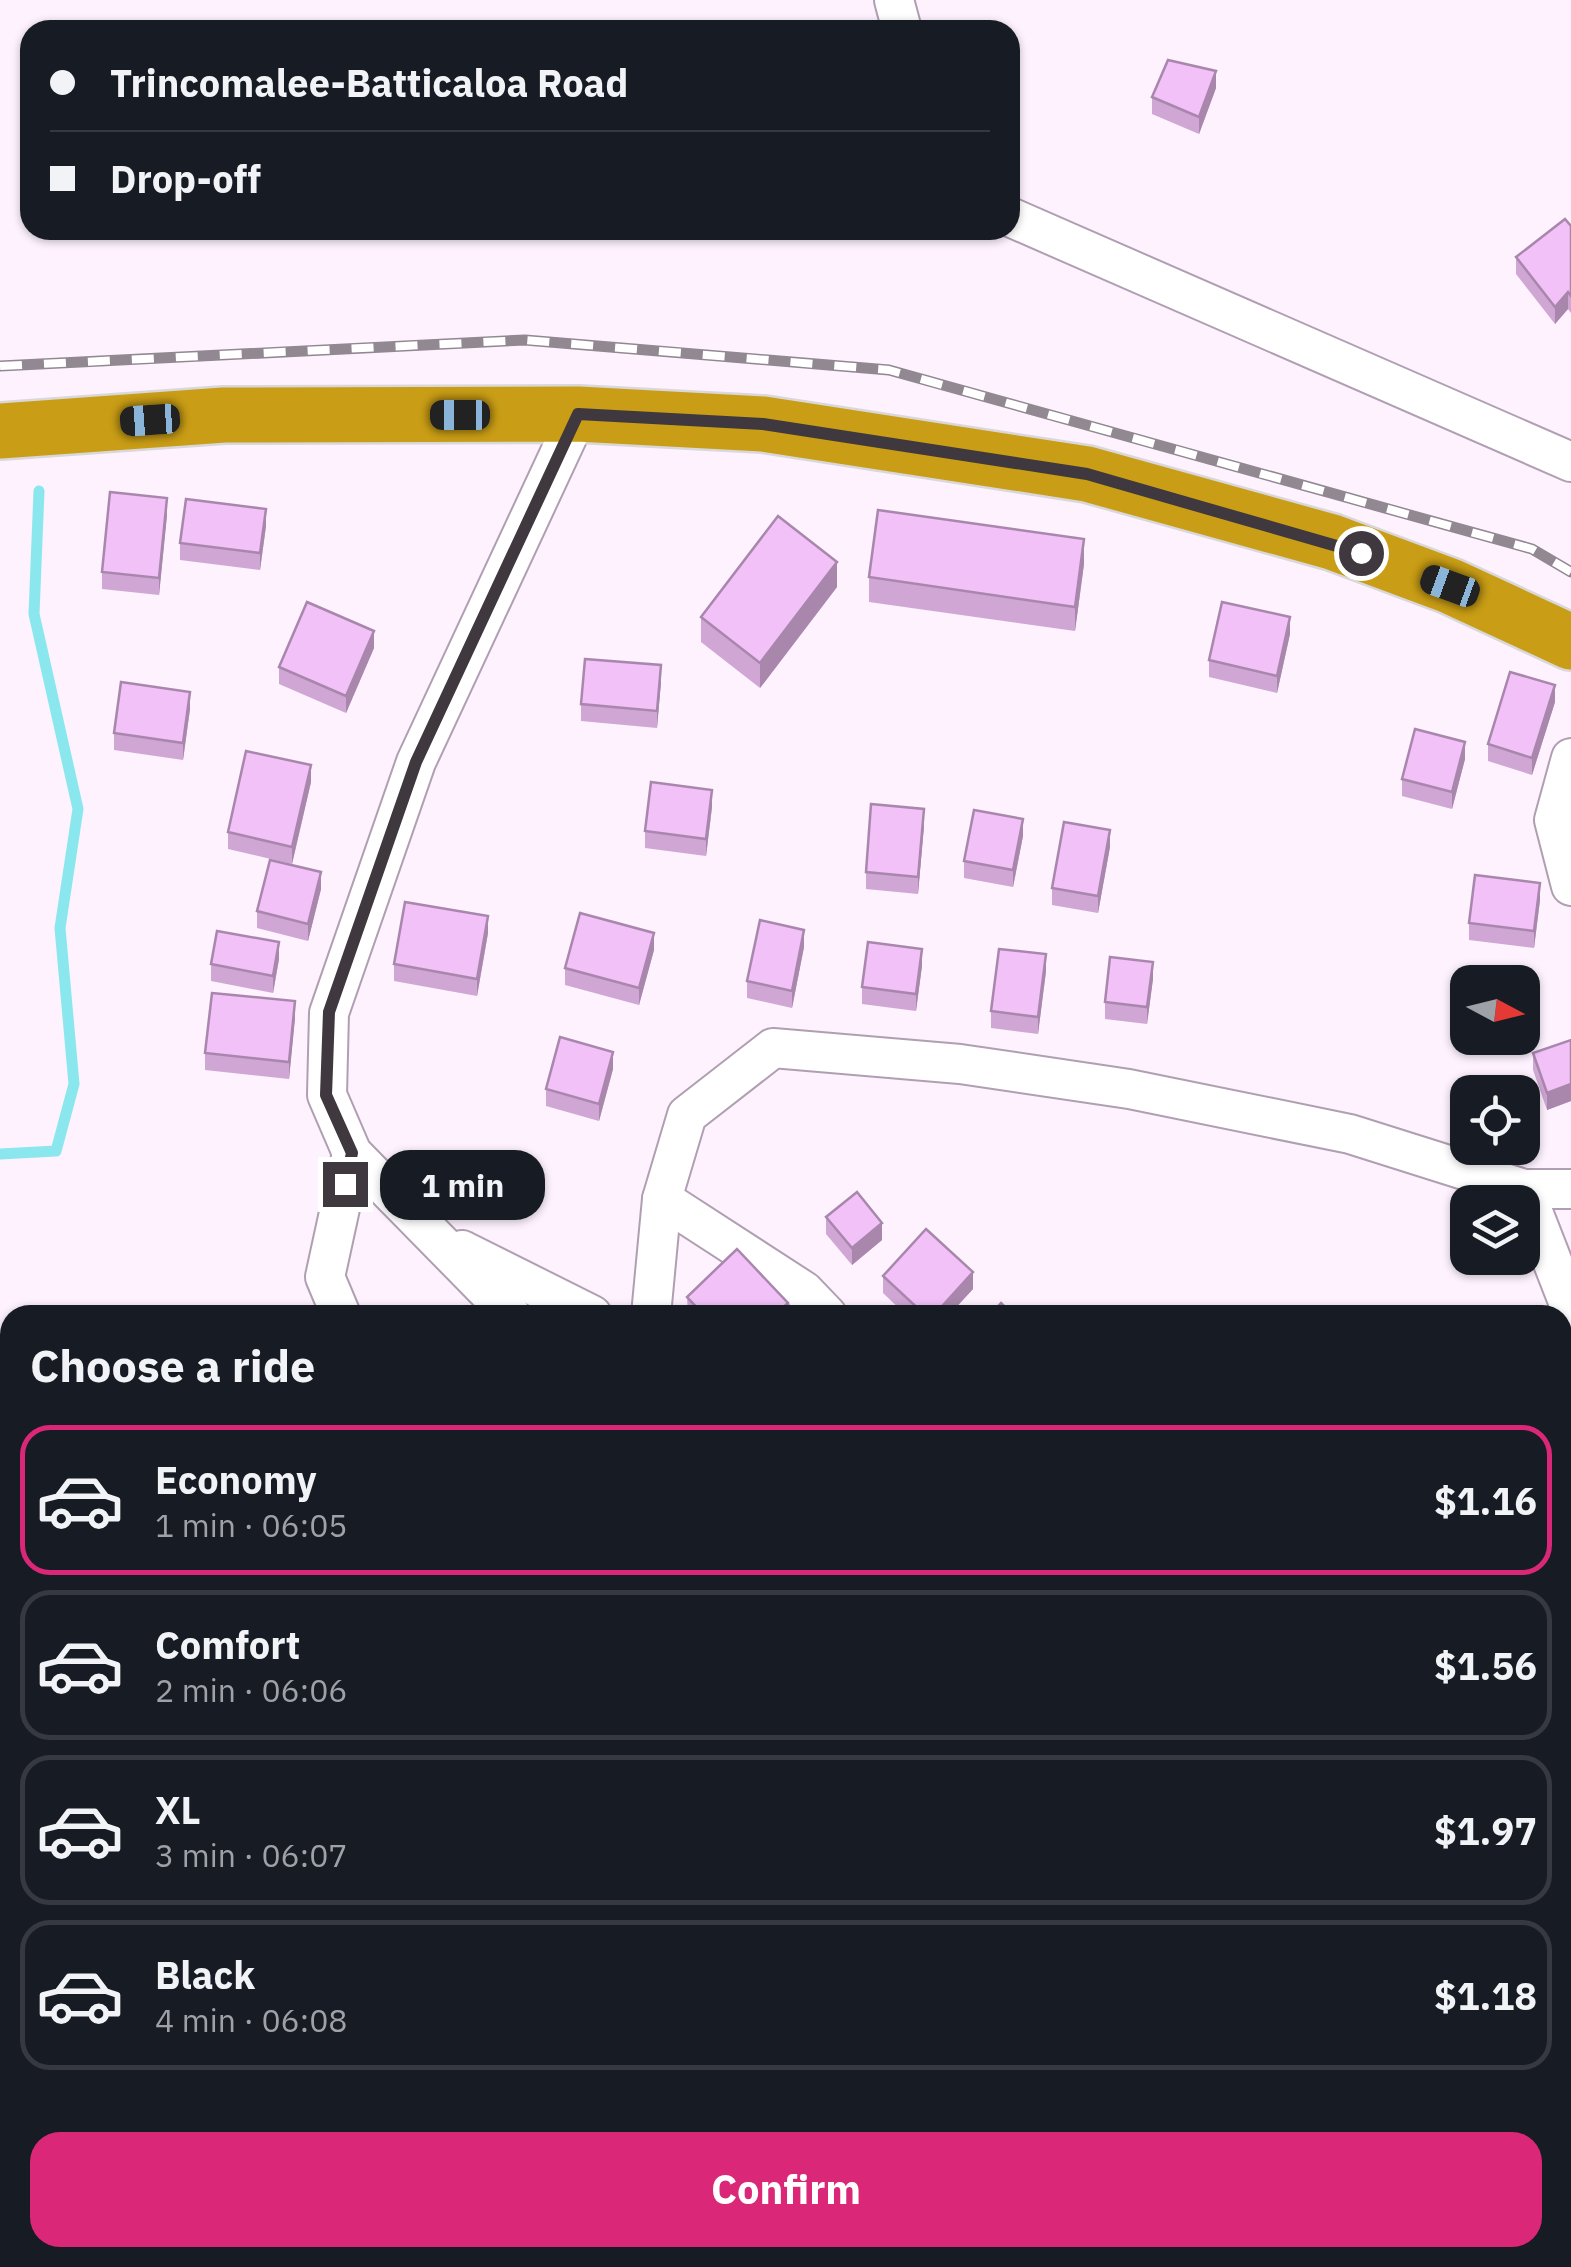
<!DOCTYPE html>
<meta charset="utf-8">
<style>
:root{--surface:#171b24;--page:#242831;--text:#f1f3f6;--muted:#9ea1a6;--line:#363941;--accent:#db2777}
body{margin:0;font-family:"IBM Plex Sans",sans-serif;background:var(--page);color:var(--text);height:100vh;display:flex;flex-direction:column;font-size:38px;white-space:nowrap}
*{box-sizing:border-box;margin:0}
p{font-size:32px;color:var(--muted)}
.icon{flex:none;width:55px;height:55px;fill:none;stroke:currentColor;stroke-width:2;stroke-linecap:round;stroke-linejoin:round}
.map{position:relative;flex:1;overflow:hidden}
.details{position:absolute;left:0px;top:1305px;width:1572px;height:962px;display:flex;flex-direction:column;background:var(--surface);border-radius:30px 30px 0 0;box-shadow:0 2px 8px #0004}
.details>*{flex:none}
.top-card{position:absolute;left:20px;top:20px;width:1000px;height:220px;border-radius:30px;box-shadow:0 2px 8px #0004;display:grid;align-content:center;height:220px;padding:0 30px;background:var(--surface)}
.needle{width:65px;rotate:97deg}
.fabs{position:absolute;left:1450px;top:965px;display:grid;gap:20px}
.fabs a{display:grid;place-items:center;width:90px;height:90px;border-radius:20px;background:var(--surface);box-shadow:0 2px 8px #0004;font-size:50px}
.end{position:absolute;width:45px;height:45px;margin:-22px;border:12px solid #3f383f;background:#fff;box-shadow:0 0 0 5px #fff}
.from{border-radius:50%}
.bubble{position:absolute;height:70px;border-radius:30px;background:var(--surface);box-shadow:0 2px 8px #0004;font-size:32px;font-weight:700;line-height:70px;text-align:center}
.car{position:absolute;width:30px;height:60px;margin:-30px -15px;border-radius:12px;box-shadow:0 0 8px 2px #0007;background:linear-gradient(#222 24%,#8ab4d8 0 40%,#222 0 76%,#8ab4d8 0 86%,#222 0)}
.top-card b{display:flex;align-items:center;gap:35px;height:95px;font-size:38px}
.top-card b+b{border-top:2px solid var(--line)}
.top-card i{width:25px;height:25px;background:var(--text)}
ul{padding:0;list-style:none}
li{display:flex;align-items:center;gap:30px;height:150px;margin:0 20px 15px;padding:0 10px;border:5px solid var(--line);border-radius:30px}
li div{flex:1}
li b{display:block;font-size:38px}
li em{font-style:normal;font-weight:700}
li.selected{border-color:var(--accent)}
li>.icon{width:90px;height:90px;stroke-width:1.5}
h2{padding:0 30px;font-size:45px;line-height:120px}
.primary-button{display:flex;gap:20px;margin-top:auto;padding:20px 30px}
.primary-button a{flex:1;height:115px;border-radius:30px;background:var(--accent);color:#fff;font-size:40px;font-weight:700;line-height:115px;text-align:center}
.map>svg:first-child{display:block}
.water{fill:#8ae7ee}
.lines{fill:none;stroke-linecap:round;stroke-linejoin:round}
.stream{stroke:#8ae7ee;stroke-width:11}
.lane-casing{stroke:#b09fb2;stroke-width:25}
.street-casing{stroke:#b09fb2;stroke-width:42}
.highway-casing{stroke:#d9d7d9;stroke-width:60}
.lane{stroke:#fff;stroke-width:20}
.street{stroke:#fff;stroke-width:38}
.highway{stroke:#c99d15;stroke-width:55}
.rail-casing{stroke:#918892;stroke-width:11}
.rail{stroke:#fff;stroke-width:8;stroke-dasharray:22;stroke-linecap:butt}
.wall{fill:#cfa6d4}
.shaded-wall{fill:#a987ad}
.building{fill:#f1c1f7;stroke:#a987ad;stroke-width:2.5}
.route{stroke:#3f383f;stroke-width:12}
</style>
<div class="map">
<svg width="1571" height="2267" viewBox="0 0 1571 2267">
<rect width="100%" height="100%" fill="#fdf2fe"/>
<path class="water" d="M10 1797V2258H743L749 2267H0V1798Z"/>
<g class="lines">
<path class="stream" d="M0 1154 56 1151 74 1084 60 928 78 809 34 614 39 491"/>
<defs>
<g id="lane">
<path d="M868 2267 869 2258"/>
<path d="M929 2267 930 2258"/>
</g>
<g id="street">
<path d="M894 0 902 30"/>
<path d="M1010 217 1571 462"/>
<path d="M1571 758 1554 820 1571 886"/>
<path d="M1524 1189 1571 1309"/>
<path d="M662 1199 804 1291 827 1315"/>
<path d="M462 1250 592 1315"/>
<path d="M341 1315 325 1277 352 1153"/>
<path d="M511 1315 352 1153 327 1095 329 1013 416 762 578 414"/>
<path d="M651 1315 662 1199 687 1115 773 1048 960 1064 1129 1089 1350 1134 1524 1189H1571"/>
<path d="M1562 2124 1571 2131"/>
<path d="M1132 2258 1136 2267"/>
<path d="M1275 2258 1284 2267"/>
<path d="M1470 2258 1481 2267"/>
</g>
<path id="highway" d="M0 431 224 415 578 414 763 424 1087 474 1332 542 1450 586 1571 642"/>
</defs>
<use href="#lane" class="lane-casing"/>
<use href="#street" class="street-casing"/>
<use href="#highway" class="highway-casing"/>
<use href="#lane" class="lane"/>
<use href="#street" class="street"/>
<use href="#highway" class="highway"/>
<defs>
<path id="rail" d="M0 366 525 340 889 370 1532 549 1571 572"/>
</defs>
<use href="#rail" class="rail-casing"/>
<use href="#rail" class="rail"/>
</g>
<g class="wall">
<path d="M1216 88 1199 134 1152 114V97Z"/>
<path d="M1571 226V313L1568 309 1555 324 1516 274V257Z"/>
<path d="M167 515 159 595 102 589V572Z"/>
<path d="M266 526 260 570 180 560V543Z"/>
<path d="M1084 564 1075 631 869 602V577Z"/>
<path d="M837 587 760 688 701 642V617Z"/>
<path d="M1290 634 1277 693 1209 677V660Z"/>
<path d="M374 648 346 713 279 684V667Z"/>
<path d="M661 682 657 728 581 721V704Z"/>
<path d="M1555 702 1532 775 1488 761V744Z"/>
<path d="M190 709 183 760 114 750V733Z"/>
<path d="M1465 759 1452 809 1402 796V779Z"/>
<path d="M311 782 292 864 228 849V832Z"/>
<path d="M712 807 706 856 645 848V831Z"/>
<path d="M924 826 918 894 866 889V872Z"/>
<path d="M1023 836 1013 887 964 878V861Z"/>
<path d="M1110 847 1098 913 1052 905V888Z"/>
<path d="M321 889 308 941 257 928V911Z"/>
<path d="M1540 900 1534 948 1469 940V923Z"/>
<path d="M488 933 477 996 394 981V964Z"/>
<path d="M804 947 792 1008 747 998V981Z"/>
<path d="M654 950 639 1005 565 985V968Z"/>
<path d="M279 959 273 993 211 981V964Z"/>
<path d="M922 966 916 1011 862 1004V987Z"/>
<path d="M1046 971 1038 1034 991 1028V1011Z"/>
<path d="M1153 979 1147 1024 1105 1019V1002Z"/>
<path d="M295 1018 289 1079 205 1070V1053Z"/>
<path d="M1571 1040V1101L1547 1110 1533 1070V1053Z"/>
<path d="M613 1069 599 1121 546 1106V1089Z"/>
<path d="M826 1217 882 1240 852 1265 826 1234Z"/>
<path d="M883 1276 973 1289 949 1315H906L883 1293Z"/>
<path d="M687 1297 788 1315H688Z"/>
<path d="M1571 1794V1879L1562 1867V1800Z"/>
<path d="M1571 2140V2251L1555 2267H1531L1521 2258H1562Z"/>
</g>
<g class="shaded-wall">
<path d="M1216 71V88L1199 134V117Z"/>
<path d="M1568 292V309L1555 324V307Z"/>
<path d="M167 498V515L159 595V578Z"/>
<path d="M266 509V526L260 570V553Z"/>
<path d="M1084 539V564L1075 631V607Z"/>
<path d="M837 562V587L760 688V663Z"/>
<path d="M1290 617V634L1277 693V676Z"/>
<path d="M374 631V648L346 713V696Z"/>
<path d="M661 665V682L657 728V711Z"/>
<path d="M1555 685V702L1532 775V758Z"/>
<path d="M190 692V709L183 760V743Z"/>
<path d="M1465 742V759L1452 809V792Z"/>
<path d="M311 765V782L292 864V847Z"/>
<path d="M712 790V807L706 856V839Z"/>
<path d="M924 809V826L918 894V877Z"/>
<path d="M1023 819V836L1013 887V870Z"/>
<path d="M1110 830V847L1098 913V896Z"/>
<path d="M321 872V889L308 941V924Z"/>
<path d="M1540 883V900L1534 948V931Z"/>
<path d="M488 916V933L477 996V979Z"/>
<path d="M804 930V947L792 1008V991Z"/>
<path d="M654 933V950L639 1005V988Z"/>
<path d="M279 942V959L273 993V976Z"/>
<path d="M922 949V966L916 1011V994Z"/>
<path d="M1046 954V971L1038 1034V1017Z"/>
<path d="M1153 962V979L1147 1024V1007Z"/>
<path d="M295 1001V1018L289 1079V1062Z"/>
<path d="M613 1052V1069L599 1121V1104Z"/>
<path d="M1571 1084V1101L1547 1110V1093Z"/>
<path d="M882 1223V1240L852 1265V1248Z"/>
<path d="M973 1272V1289L949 1315H934Z"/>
<path d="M788 1303V1315H775Z"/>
<path d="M1571 1418V1435L1562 1439V1422Z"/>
<path d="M1571 2065V2082L1562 2089V2072Z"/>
<path d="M1571 2234V2251L1555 2267H1543V2262L1547 2258H1562V2242Z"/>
</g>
<g class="building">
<path d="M1168 60 1216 71 1199 117 1152 97Z"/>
<path d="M1565 219 1571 226V296L1568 292 1555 307 1516 257Z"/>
<path d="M110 492 167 498 159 578 102 572Z"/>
<path d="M186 499 266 509 260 553 180 543Z"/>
<path d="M878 510 1084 539 1075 607 869 577Z"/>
<path d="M778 516 837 562 760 663 701 617Z"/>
<path d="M307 602 374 631 346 696 279 667Z"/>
<path d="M1222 602 1290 617 1277 676 1209 660Z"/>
<path d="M585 659 661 665 657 711 581 704Z"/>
<path d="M1510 672 1555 685 1532 758 1488 744Z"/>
<path d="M121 682 190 692 183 743 114 733Z"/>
<path d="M1415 729 1465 742 1452 792 1402 779Z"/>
<path d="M246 751 311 765 292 847 228 832Z"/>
<path d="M651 782 712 790 706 839 645 831Z"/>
<path d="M871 804 924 809 918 877 866 872Z"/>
<path d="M974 810 1023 819 1013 870 964 861Z"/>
<path d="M1064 822 1110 830 1098 896 1052 888Z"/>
<path d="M270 860 321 872 308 924 257 911Z"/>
<path d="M1475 875 1540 883 1534 931 1469 923Z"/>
<path d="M405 902 488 916 477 979 394 964Z"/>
<path d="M580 913 654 933 639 988 565 968Z"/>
<path d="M760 920 804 930 792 991 747 981Z"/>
<path d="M217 931 279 942 273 976 211 964Z"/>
<path d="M868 942 922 949 916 994 862 987Z"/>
<path d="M999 949 1046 954 1038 1017 991 1011Z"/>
<path d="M1110 957 1153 962 1147 1007 1105 1002Z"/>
<path d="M212 993 295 1001 289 1062 205 1053Z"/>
<path d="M560 1037 613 1052 599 1104 546 1089Z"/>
<path d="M1571 1040V1084L1547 1093 1533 1053Z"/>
<path d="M857 1192 882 1223 852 1248 826 1217Z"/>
<path d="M926 1229 973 1272 934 1315H925L883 1276Z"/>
<path d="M737 1249 788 1303 775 1315H704L687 1297Z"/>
<path d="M1001 1303 1013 1315H990Z"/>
<path d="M1562 1373 1571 1391V1418L1562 1422Z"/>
<path d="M1571 1794V1862L1562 1850V1800Z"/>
<path d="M1571 1982V2065L1562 2072V1989Z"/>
<path d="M1562 2132 1571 2140V2234L1562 2242Z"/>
</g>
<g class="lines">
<path class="route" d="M345 1184 352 1153 326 1095 329 1012 416 762 578 414 763 424 1087 474 1361 553"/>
</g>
</svg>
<div class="fabs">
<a><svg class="needle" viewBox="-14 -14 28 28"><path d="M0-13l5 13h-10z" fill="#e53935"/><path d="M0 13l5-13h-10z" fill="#9ea1a6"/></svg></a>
<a><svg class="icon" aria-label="locate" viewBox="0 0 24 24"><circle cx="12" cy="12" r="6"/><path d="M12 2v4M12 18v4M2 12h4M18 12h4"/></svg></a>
<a><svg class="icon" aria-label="layers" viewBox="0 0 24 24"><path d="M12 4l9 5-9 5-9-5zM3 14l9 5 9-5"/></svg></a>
</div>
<i class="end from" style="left:1361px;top:553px"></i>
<i class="end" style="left:345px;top:1184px"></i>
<div class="bubble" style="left:380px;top:1150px;width:165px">1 min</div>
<i class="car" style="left:460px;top:415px;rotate:270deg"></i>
<i class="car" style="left:150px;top:420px;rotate:266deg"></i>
<i class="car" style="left:1450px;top:586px;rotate:290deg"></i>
<div class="top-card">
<b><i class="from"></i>Trincomalee-Batticaloa Road</b>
<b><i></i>Drop-off</b>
</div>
<section class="details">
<h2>Choose a ride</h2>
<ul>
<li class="selected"><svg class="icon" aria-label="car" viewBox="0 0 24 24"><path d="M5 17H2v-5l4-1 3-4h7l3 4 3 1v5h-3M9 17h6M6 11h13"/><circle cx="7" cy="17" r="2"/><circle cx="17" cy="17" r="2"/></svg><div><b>Economy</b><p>1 min · 06:05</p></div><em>$1.16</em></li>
<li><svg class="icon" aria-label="car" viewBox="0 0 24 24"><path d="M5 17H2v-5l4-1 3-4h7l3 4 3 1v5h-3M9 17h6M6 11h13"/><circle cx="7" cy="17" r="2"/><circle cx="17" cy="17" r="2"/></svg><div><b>Comfort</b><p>2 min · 06:06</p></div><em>$1.56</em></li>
<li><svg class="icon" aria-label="car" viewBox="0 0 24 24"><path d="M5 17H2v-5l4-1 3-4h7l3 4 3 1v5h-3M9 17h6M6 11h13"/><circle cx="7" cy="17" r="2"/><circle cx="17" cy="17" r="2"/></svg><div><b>XL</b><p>3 min · 06:07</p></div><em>$1.97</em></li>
<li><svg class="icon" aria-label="car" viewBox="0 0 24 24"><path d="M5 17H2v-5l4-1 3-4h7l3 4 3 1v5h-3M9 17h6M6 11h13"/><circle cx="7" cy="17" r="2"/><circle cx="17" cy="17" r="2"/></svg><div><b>Black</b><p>4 min · 06:08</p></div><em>$1.18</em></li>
</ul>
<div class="primary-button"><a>Confirm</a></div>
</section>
</div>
